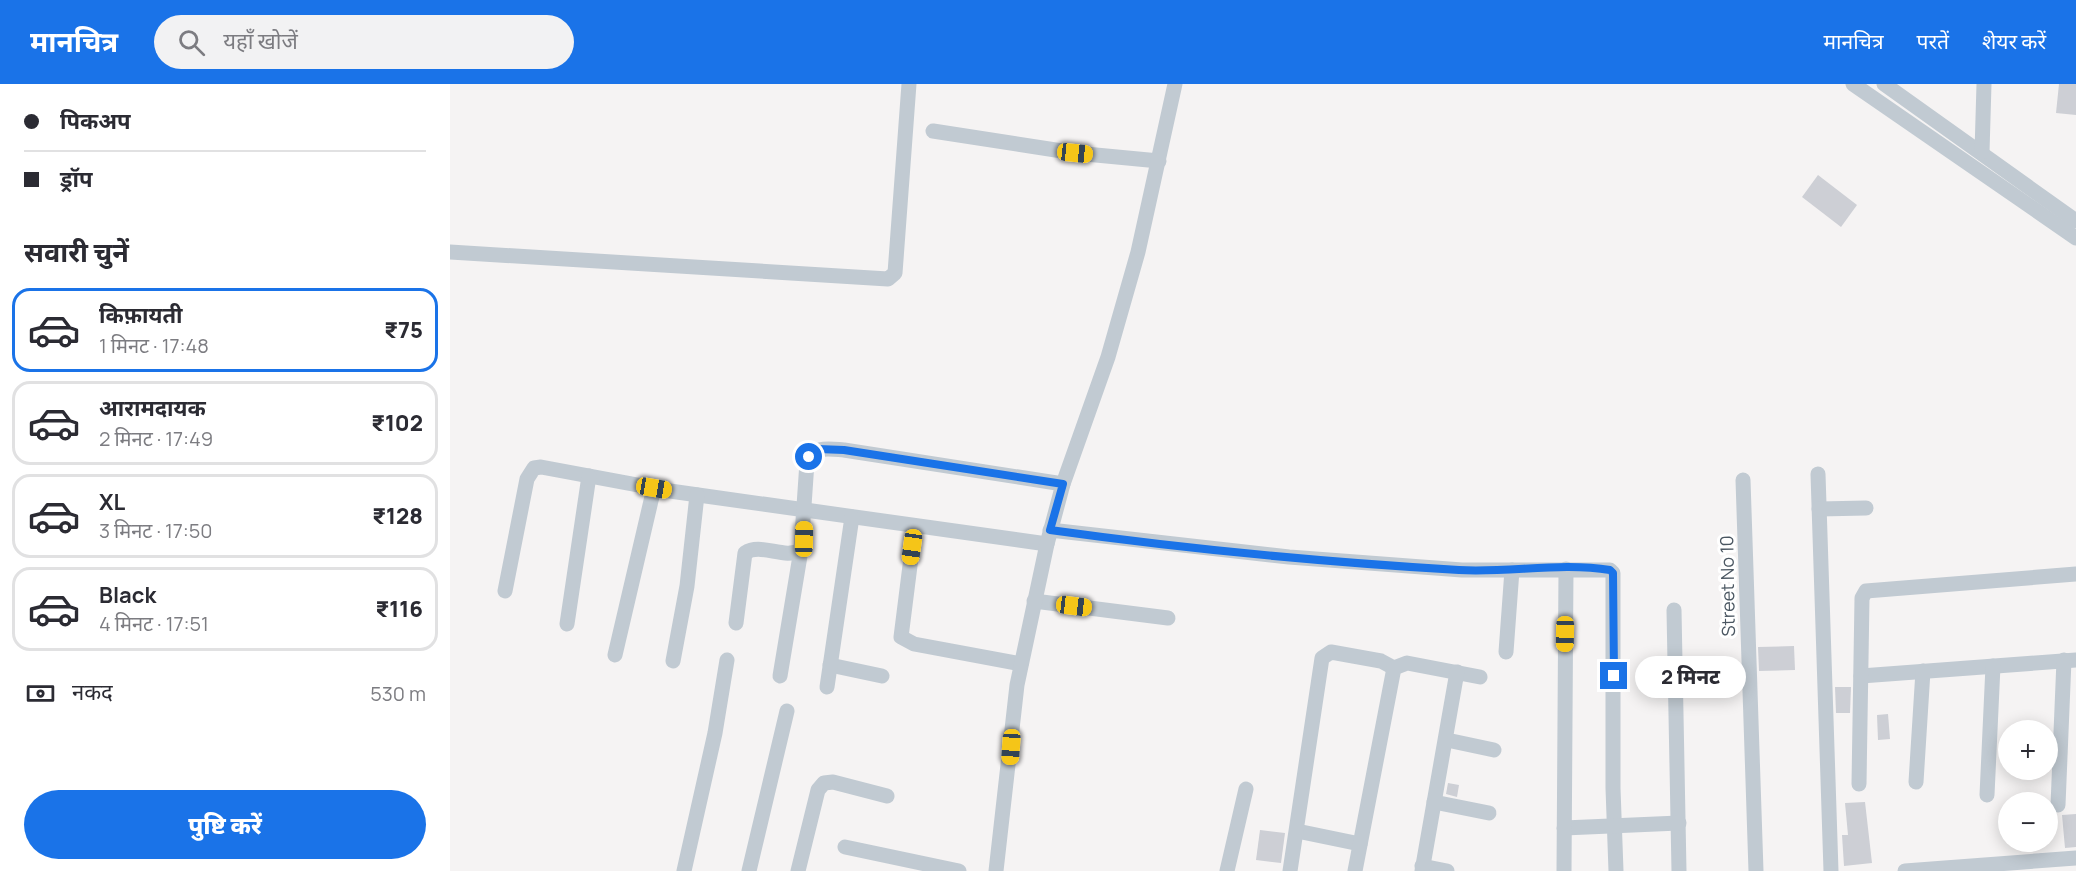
<!DOCTYPE html>
<html lang="hi">
<meta charset="utf-8">
<style>
:root{--surface:#fff;--page:#f2f2f3;--text:#2b2b33;--muted:#7c7c81;--line:#e1e1e2;--accent:#1a73e8}
body{margin:0;font-family:Manrope,"Noto Sans Devanagari",sans-serif;background:var(--page);color:var(--text);height:100vh;display:flex;flex-direction:column;font-size:22px;white-space:nowrap}
*{box-sizing:border-box;margin:0}
p{font-size:20px;color:var(--muted)}
.icon{flex:none;width:33px;height:33px;fill:none;stroke:currentColor;stroke-width:2;stroke-linecap:round;stroke-linejoin:round}
.map{position:relative;flex:1;overflow:hidden}
.drawer{display:flex;flex-direction:column;background:var(--surface);width:450px}
.drawer>*{flex:none}
.hud{display:grid;align-content:center;height:132px;padding:0 24px;background:var(--surface)}
.buttons{position:absolute;left:1548px;top:636px;display:grid;gap:12px}
.buttons a{display:grid;place-items:center;width:60px;height:60px;border-radius:50%;background:var(--surface);box-shadow:0 3px 15px #0003;font-size:30px}
.end{position:absolute;width:27px;height:27px;margin:-14px;border:8px solid #1a73e8;background:#fff;box-shadow:0 0 0 3px #fff}
.from{border-radius:50%}
.bubble{position:absolute;height:42px;border-radius:21px;background:var(--surface);box-shadow:0 3px 15px #0003;font-size:20px;font-weight:800;line-height:42px;text-align:center}
.car{position:absolute;width:18px;height:36px;margin:-18px -9px;border-radius:8px;box-shadow:0 0 4px 2px #0007;background:linear-gradient(#f5c518 24%,#345 0 40%,#f5c518 0 76%,#345 0 86%,#f5c518 0)}
.hud b{display:flex;align-items:center;gap:21px;height:57px;font-size:22px}
.hud b+b{border-top:2px solid var(--line)}
.hud i{width:15px;height:15px;background:var(--text)}
ul{padding:0;list-style:none}
li{display:flex;align-items:center;gap:18px;height:84px;margin:0 12px 9px;padding:0 12px;border:3px solid var(--line);border-radius:18px}
li div{flex:1}
li b{display:block;font-size:22px}
li em{font-style:normal;font-weight:800}
li.current{border-color:var(--accent)}
li>.icon{width:54px;height:54px;stroke-width:1.5}
h2{padding:0 24px;font-size:27px;line-height:72px}
.pay{display:flex;align-items:center;gap:15px;height:66px;padding:0 24px;font-size:22px}
.pay p{margin-inline-start:auto}
.action{display:flex;gap:12px;margin-top:auto;padding:12px 24px}
.action a{flex:1;height:69px;border-radius:36px;background:var(--accent);color:#fff;font-size:24px;font-weight:800;line-height:69px;text-align:center}
header{display:flex;align-items:center;gap:36px;box-sizing:border-box;height:84px;padding:0 30px;background:var(--accent);color:#fff}
header strong{font-size:28px}
nav{display:flex;gap:33px;margin-inline-start:auto;font-size:21px}
.search{width:420px;height:54px;background:var(--page);display:flex;align-items:center;gap:15px;box-sizing:border-box;padding:0 21px;border-radius:33px;color:var(--muted);font-size:22px}
main{display:flex;flex:1;min-height:0}
.map>svg:first-child{display:block}
.building{fill:#cdcfd5}
.lines{fill:none;stroke-linecap:round;stroke-linejoin:round}
.minor{stroke:#c1cad2;stroke-width:15}
.route{stroke:#1a73e8;stroke-width:8}
.labels{text-anchor:middle;dominant-baseline:central;stroke-width:6;stroke-linejoin:round;paint-order:stroke}
.street-label{font-size:18px;fill:#4a5661;stroke:#fff}
</style>
<header>
<strong>मानचित्र</strong>
<div class="search"><svg class="icon" aria-label="search" viewBox="0 0 24 24"><circle cx="10" cy="10" r="6"/><path d="M15 15l6 6"/></svg>यहाँ खोजें</div>
<nav><a>मानचित्र</a><a>परतें</a><a>शेयर करें</a></nav>
</header>
<main>
<section class="drawer">
<div class="hud">
<b><i class="from"></i>पिकअप</b>
<b><i></i>ड्रॉप</b>
</div>
<h2>सवारी चुनें</h2>
<ul>
<li class="current"><svg class="icon" aria-label="car" viewBox="0 0 24 24"><path d="M5 17H2v-5l4-1 3-4h7l3 4 3 1v5h-3M9 17h6M6 11h13"/><circle cx="7" cy="17" r="2"/><circle cx="17" cy="17" r="2"/></svg><div><b>किफ़ायती</b><p>1 मिनट · 17:48</p></div><em>₹75</em></li>
<li><svg class="icon" aria-label="car" viewBox="0 0 24 24"><path d="M5 17H2v-5l4-1 3-4h7l3 4 3 1v5h-3M9 17h6M6 11h13"/><circle cx="7" cy="17" r="2"/><circle cx="17" cy="17" r="2"/></svg><div><b>आरामदायक</b><p>2 मिनट · 17:49</p></div><em>₹102</em></li>
<li><svg class="icon" aria-label="car" viewBox="0 0 24 24"><path d="M5 17H2v-5l4-1 3-4h7l3 4 3 1v5h-3M9 17h6M6 11h13"/><circle cx="7" cy="17" r="2"/><circle cx="17" cy="17" r="2"/></svg><div><b>XL</b><p>3 मिनट · 17:50</p></div><em>₹128</em></li>
<li><svg class="icon" aria-label="car" viewBox="0 0 24 24"><path d="M5 17H2v-5l4-1 3-4h7l3 4 3 1v5h-3M9 17h6M6 11h13"/><circle cx="7" cy="17" r="2"/><circle cx="17" cy="17" r="2"/></svg><div><b>Black</b><p>4 मिनट · 17:51</p></div><em>₹116</em></li>
</ul>
<div class="pay"><svg class="icon" aria-label="cash" viewBox="0 0 24 24"><path d="M3 7h18v10H3z"/><circle cx="12" cy="12" r="2"/></svg>नकद<p>530 m</p></div>
<div class="action"><a>पुष्टि करें</a></div>
</section>
<div class="map">
<svg width="1626" height="787" viewBox="0 0 1626 787">
<rect width="100%" height="100%" fill="#f5f3f3"/>
<g class="building">
<path d="M1609 0H1626V31L1606 29Z"/>
<path d="M1368 91 1407 121 1391 143 1352 113Z"/>
<path d="M1344 562 1345 586 1309 587 1308 563Z"/>
<path d="M1385 603H1401L1400 629H1386Z"/>
<path d="M1438 630 1440 655 1428 656 1427 631Z"/>
<path d="M998 699 1009 701 1007 713 996 710Z"/>
<path d="M1415 718 1422 779 1394 782 1392 751H1398L1395 719Z"/>
<path d="M1626 730V763L1615 764 1612 731Z"/>
<path d="M810 746 835 749 831 779 806 776Z"/>
</g>
<g class="lines">
<g class="minor">
<path d="M1403 0 1626 154"/>
<path d="M1434 0 1626 137"/>
<path d="M483 47 625 69 709 77"/>
<path d="M1532 68 1534 0"/>
<path d="M0 168 438 195 445 189 459 0"/>
<path d="M1368 390 1381 787"/>
<path d="M1293 396 1306 787"/>
<path d="M1369 425 1416 424"/>
<path d="M465 442 451 553 464 560 571 580"/>
<path d="M600 446 839 473 1012 486H1160L1163 489V704L1166 787"/>
<path d="M55 507 77 395 84 384 91 383 220 407 597 460"/>
<path d="M584 517 718 534"/>
<path d="M1224 526 1229 787"/>
<path d="M286 539 295 469C311 458 334 476 351 466L357 378C363 361 380 365 394 366L613 400"/>
<path d="M117 540 139 392"/>
<path d="M1056 568 1062 486"/>
<path d="M165 571 204 404"/>
<path d="M223 577 237 502 247 411"/>
<path d="M380 581 432 592"/>
<path d="M330 592 351 466"/>
<path d="M1411 592 1626 576"/>
<path d="M377 603 402 433"/>
<path d="M997 656 1044 666"/>
<path d="M1466 698 1473 587"/>
<path d="M1409 700 1412 514 1416 507 1626 490"/>
<path d="M1537 711 1543 582"/>
<path d="M984 718 1039 729"/>
<path d="M1608 721 1614 576"/>
<path d="M1114 744 1229 739"/>
<path d="M847 747 910 760"/>
<path d="M395 763 509 787"/>
<path d="M972 782 997 787"/>
<path d="M234 787 265 649 277 576"/>
<path d="M299 787 337 627"/>
<path d="M348 787 368 706 374 699 383 698 437 712"/>
<path d="M546 787 567 601 597 460 613 400 658 273 688 168 725 0"/>
<path d="M777 787 796 705"/>
<path d="M840 787 872 574 881 568 931 577 944 584"/>
<path d="M905 787 944 584 957 579 1030 593"/>
<path d="M972 787 1007 588"/>
<path d="M1114 787 1116 485"/>
<path d="M1455 787 1626 774"/>
</g>
</g>
<g class="lines">
<path class="route" d="M359 373 368 365 394 366 613 400 600 446C736 465 873 478 1009 486 1059 489 1111 478 1160 486L1163 489 1164 592"/>
</g>
<g class="labels">
<g class="street-label">
<text transform="translate(1277 502) rotate(-91)">Street No 10</text>
</g>
</g>
</svg>
<div class="buttons">
<a>+</a>
<a>−</a>
</div>
<i class="end from" style="left:359px;top:373px"></i>
<i class="end" style="left:1164px;top:592px"></i>
<div class="bubble" style="left:1185px;top:572px;width:111px">2 मिनट</div>
<i class="car" style="left:625px;top:69px;rotate:96deg"></i>
<i class="car" style="left:204px;top:404px;rotate:100deg"></i>
<i class="car" style="left:354px;top:455px;rotate:1deg"></i>
<i class="car" style="left:462px;top:463px;rotate:188deg"></i>
<i class="car" style="left:624px;top:522px;rotate:97deg"></i>
<i class="car" style="left:1115px;top:550px;rotate:181deg"></i>
<i class="car" style="left:561px;top:663px;rotate:184deg"></i>
</div>
</main>
